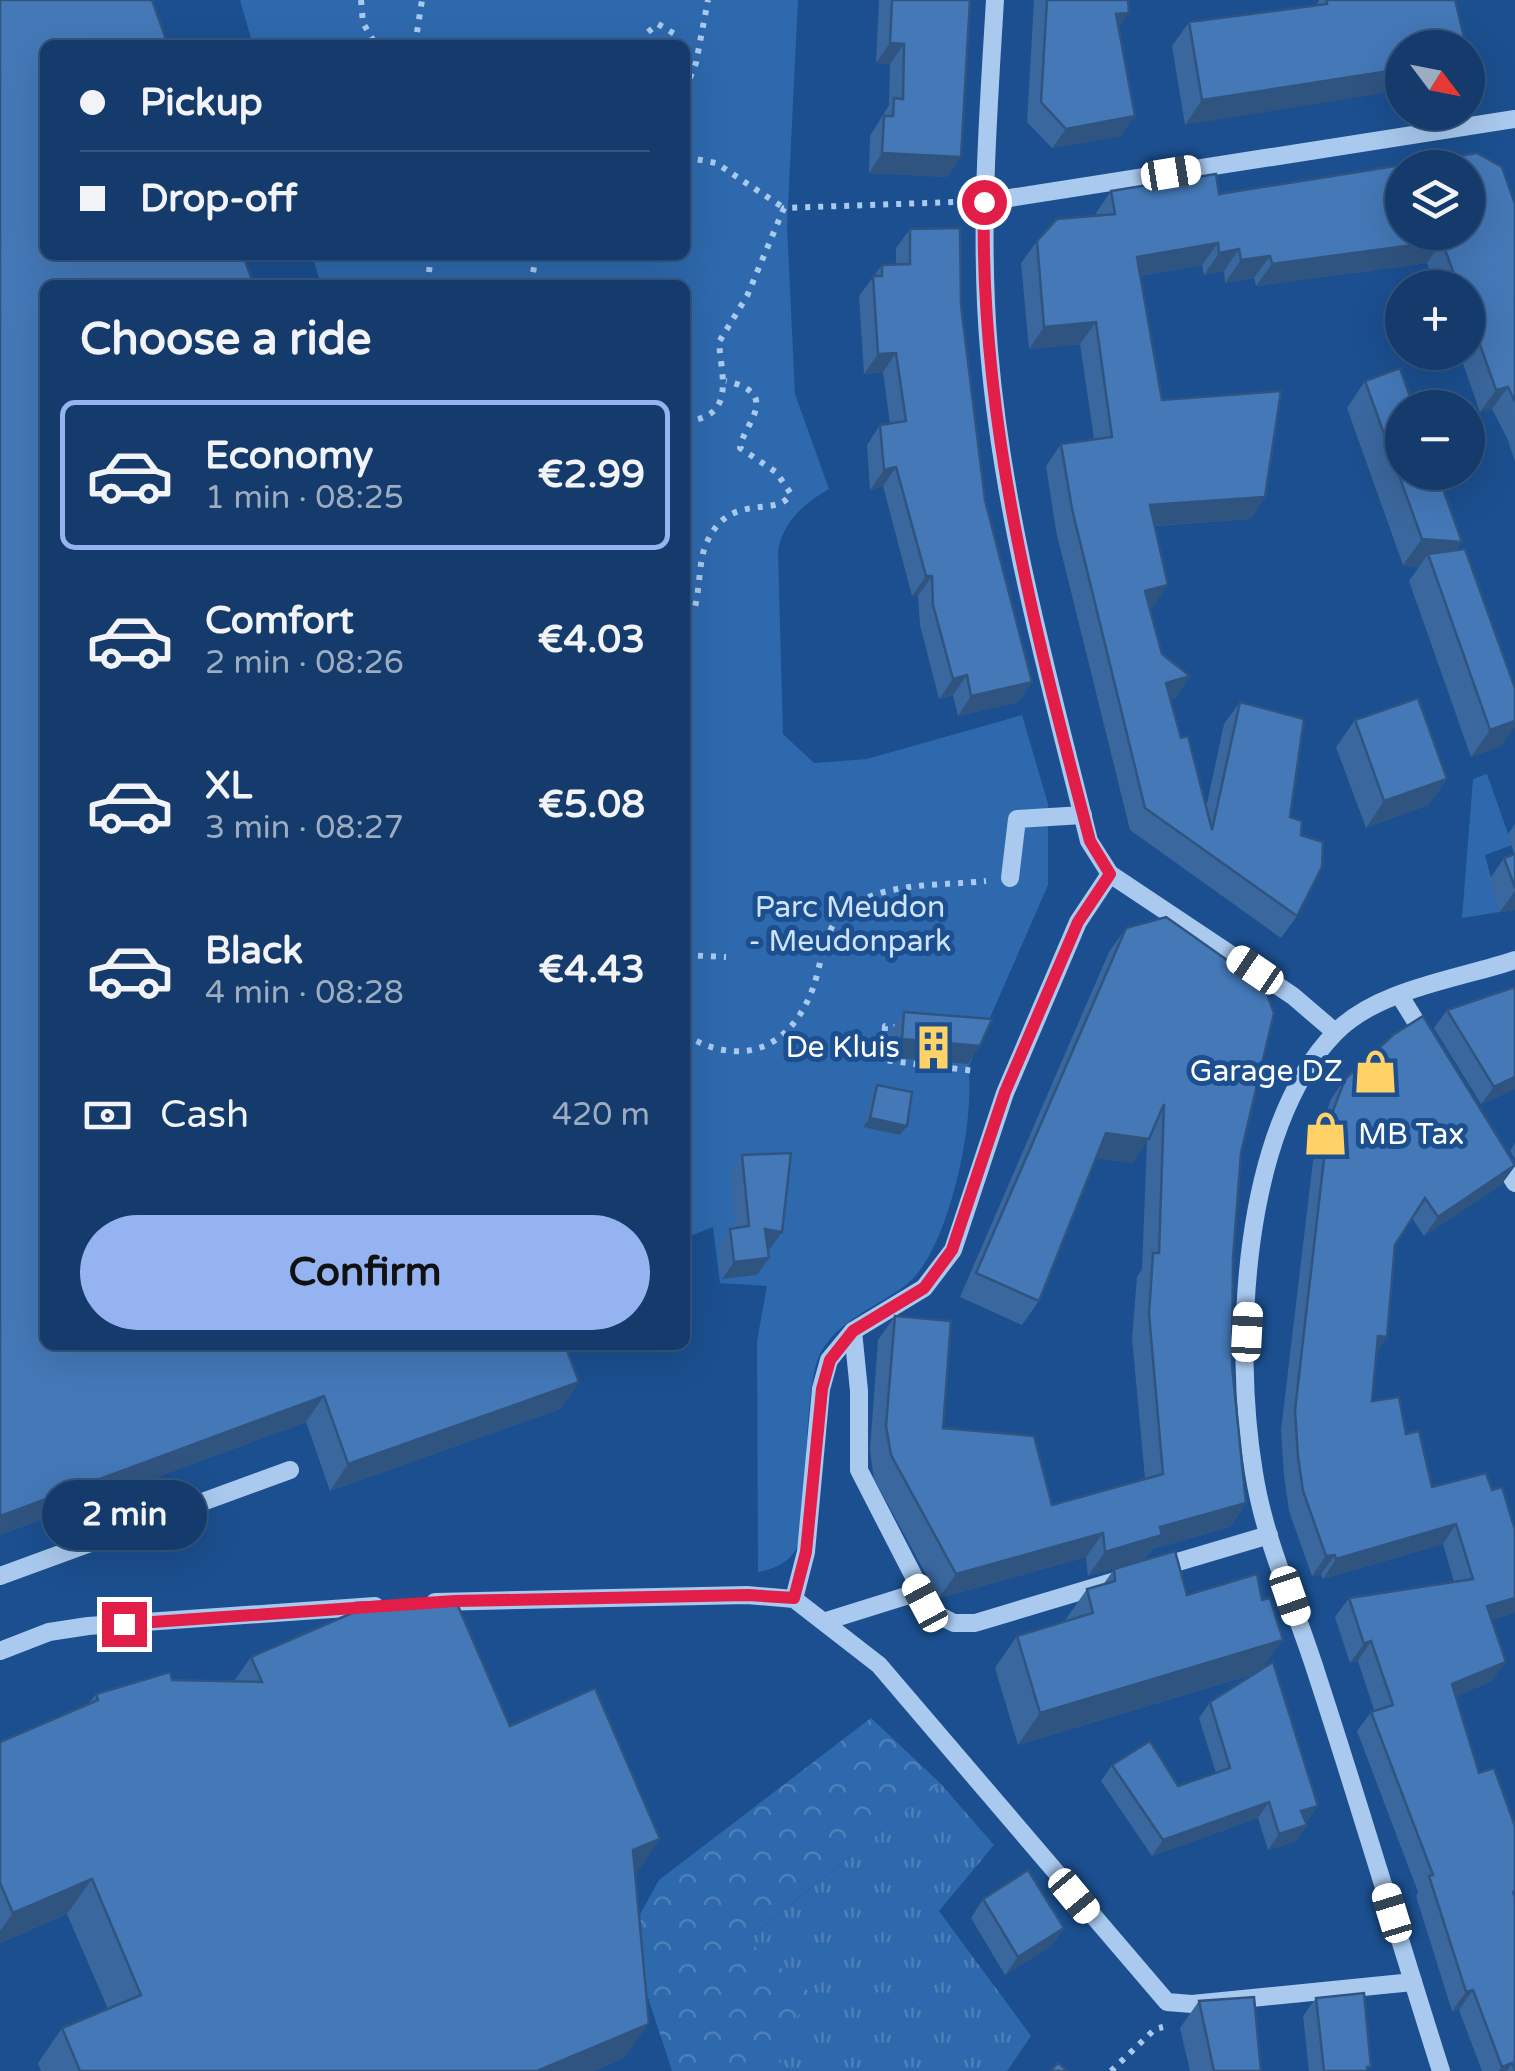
<!DOCTYPE html>
<meta charset="utf-8">
<style>
:root{--surface:#143b6b;--page:#1d4271;--text:#f1f3f6;--muted:#9dadc1;--line:#33557e;--accent:#95b2f1}
body{margin:0;font-family:"Varela Round",sans-serif;background:var(--page);color:var(--text);height:100vh;display:flex;flex-direction:column;font-size:38px;white-space:nowrap}
*{box-sizing:border-box;margin:0}
p{font-size:32px;color:var(--muted)}
.icon{flex:none;width:55px;height:55px;fill:none;stroke:currentColor;stroke-width:2;stroke-linecap:round;stroke-linejoin:round}
.map{position:relative;flex:1;overflow:hidden}
.sheet{position:absolute;left:40px;top:280px;width:650px;height:1070px;display:flex;flex-direction:column;background:var(--surface);border-radius:15px;box-shadow:0 10px 40px #0002,0 0 0 2px var(--line)}
.sheet>*{flex:none}
.top-card{position:absolute;left:40px;top:40px;width:650px;height:220px;border-radius:15px;box-shadow:0 10px 40px #0002,0 0 0 2px var(--line);display:grid;align-content:center;height:220px;padding:0 40px;background:var(--surface)}
.needle{width:65px;rotate:122deg}
.buttons{position:absolute;left:1385px;top:30px;display:grid;gap:20px}
.buttons a{display:grid;place-items:center;width:100px;height:100px;border-radius:50%;background:var(--surface);box-shadow:0 10px 40px #0002,0 0 0 2px var(--line);font-size:50px}
.end{position:absolute;width:45px;height:45px;margin:-22px;border:12px solid #e11d48;background:#fff;box-shadow:0 0 0 5px #fff}
.from{border-radius:50%}
.bubble{position:absolute;height:70px;border-radius:35px;background:var(--surface);box-shadow:0 10px 40px #0002,0 0 0 2px var(--line);font-size:32px;font-weight:700;line-height:70px;text-align:center}
.car{position:absolute;width:30px;height:60px;margin:-30px -15px;border-radius:12px;box-shadow:0 0 8px 2px #0007;background:linear-gradient(#fff 24%,#345 0 40%,#fff 0 76%,#345 0 86%,#fff 0)}
.top-card b{display:flex;align-items:center;gap:35px;height:95px;font-size:38px}
.top-card b+b{border-top:2px solid var(--line)}
.top-card i{width:25px;height:25px;background:var(--text)}
ul{padding:0;list-style:none}
li{display:flex;align-items:center;gap:30px;height:150px;margin:0 20px 15px;padding:0 20px;border:5px solid transparent;border-radius:15px}
li div{flex:1}
li b{display:block;font-size:38px}
li em{font-style:normal;font-weight:700}
li.selected{border-color:var(--accent)}
li>.icon{width:90px;height:90px;stroke-width:1.5}
h2{padding:0 40px;font-size:45px;line-height:120px}
.pay{display:flex;align-items:center;gap:25px;height:110px;padding:0 40px;font-size:38px}
.pay p{margin-inline-start:auto}
.action{display:flex;gap:20px;margin-top:auto;padding:20px 40px}
.action a{flex:1;height:115px;border-radius:60px;background:var(--accent);color:#111;font-size:40px;font-weight:700;line-height:115px;text-align:center}
.map>svg:first-child{display:block}
.grass{fill:url(#grass-tufts)}
.forest{fill:url(#forest-crowns)}
.green{fill:#2e69ad}
.lines{fill:none;stroke-linecap:round;stroke-linejoin:round}
.path{stroke:#a9c9ee;stroke-width:6;stroke-dasharray:5 8;stroke-linecap:butt}
.minor{stroke:#a9c9ee;stroke-width:18}
.wall{fill:#3a679d}
.shaded-wall{fill:#305480}
.building{fill:#4478b7;stroke:#305480;stroke-width:2.5;fill-rule:evenodd}
.route{stroke:#e11d48;stroke-width:12}
.labels{text-anchor:middle;dominant-baseline:central;stroke-width:10;stroke-linejoin:round;paint-order:stroke}
.park-label{font-size:30px;fill:#cfe3fa;stroke:#1b4f8f}
.poi-label{font-size:30px;fill:#fff;stroke:#1b4f8f;text-anchor:end}
</style>
<div class="map">
<svg width="1515" height="2071" viewBox="0 0 1515 2071">
<defs>
<pattern id="grass-tufts" width="24" height="20" patternUnits="userSpaceOnUse" patternTransform="scale(2.5)"><rect width="24" height="20" fill="#2e69ad"/><path d="M3 7l-1-3M5 7V3M7 7l1-3M15 17l-1-3M17 17v-4M19 17l1-3" fill="none" stroke="#4d80b9"/></pattern>
<pattern id="forest-crowns" width="20" height="18" patternUnits="userSpaceOnUse" patternTransform="scale(2.5)"><rect width="20" height="18" fill="#2e69ad"/><path d="M2 6a3 3 0 1 1 6 0M12 15a3 3 0 1 1 6 0" fill="none" stroke="#4d80b9"/></pattern>
</defs>
<rect width="100%" height="100%" fill="#1b4f8f"/>
<path class="grass" d="M940 1783 994 1845 939 1911 1031 2036 1007 2071H788L774 2052 746 1941Z"/>
<path class="forest" d="M871 1718 940 1783 747 1940 812 1994 775 2052 788 2071H672L628 1936 659 1880Z"/>
<g class="green">
<path d="M240 0H798L787 226 795 394 829 489C804 503 784 521 778 550L783 734 814 763 867 759 1022 715 1048 804V885L968 1068C976 1118 949 1251 907 1284 878 1307 836 1320 819 1356 806 1384 805 1495 803 1532 796 1558 783 1567 758 1572L757 1341 767 1286 720 1283 713 1227 685 1238V285H321L312 255H685V45H253Z"/>
<path d="M1487 774 1512 845 1485 855 1500 912 1462 918 1473 779Z"/>
</g>
<g class="lines">
<g class="path">
<path d="M361 0 363 23 376 45"/>
<path d="M648 32 658 24 678 36 677 45"/>
<path d="M415 45 422 0"/>
<path d="M685 90 696 63 708 0"/>
<path d="M685 157 716 163 784 208"/>
<path d="M429 272 431 255"/>
<path d="M531 285 536 255"/>
<path d="M685 421C737 418 721 375 719 342L747 296 784 208 955 202"/>
<path d="M685 613 695 607C700 587 699 560 706 544 730 489 775 520 791 494L776 472 740 448C743 424 783 394 726 381"/>
<path d="M685 955 726 957"/>
<path d="M898 1028 885 1026 883 1060 975 1071"/>
<path d="M685 1035C741 1068 790 1050 813 988 822 963 823 929 845 911 880 881 943 886 986 881"/>
<path d="M1111 2071 1155 2029 1163 2027"/>
</g>
<g class="minor">
<path d="M995 0C988 117 979 233 989 350 1003 517 1049 679 1089 841L1110 874 1293 996 1335 1032"/>
<path d="M984 202 1515 119"/>
<path d="M1010 878 1017 819 1083 815"/>
<path d="M1400 996 1426 1038"/>
<path d="M1497 1154 1515 1183"/>
<path d="M853 1331 859 1391V1470L932 1612 954 1623H975L1125 1578"/>
<path d="M1154 1569 1269 1535"/>
<path d="M0 1576 290 1470"/>
<path d="M794 1599 806 1552 821 1389 829 1360 853 1331 924 1288 953 1250 1005 1093 1078 922 1110 874"/>
<path d="M435 1602 747 1595 794 1599 879 1665 1167 2002 1192 2004 1413 1982"/>
<path d="M826 1621 906 1596"/>
<path d="M0 1651 49 1632 88 1626 375 1606"/>
<path d="M1441 2071C1399 1939 1360 1806 1317 1675 1296 1608 1265 1543 1254 1473 1233 1348 1241 1129 1335 1033 1377 989 1459 979 1515 960"/>
</g>
</g>
<g class="wall">
<path d="M0 0 45 285 579 1382 560 1409 330 1491 306 1422 0 1535Z"/>
<path d="M879 0H970L961 157 947 177 869 173 870 136 889 105 890 64 876 63Z"/>
<path d="M1034 0H1128L1118 28 1121 136 1052 148 1027 122Z"/>
<path d="M1319 0H1455L1185 125 1172 46 1189 22 1316 5Z"/>
<path d="M1111 191 1515 204V462L1508 440 1492 409 1480 412 1459 352H1468V288H1436L1427 263 1256 286 1254 278 1225 283 1224 271 1204 275 1202 265 1140 276 1162 400 1265 497 1250 519 1155 526 1153 607 1149 608 1162 654 1190 676 1175 698 1170 699 1181 738 1206 808 1224 724 1240 702 1290 817 1297 916 1281 938 1130 830 1056 531 1046 466 1061 444 1094 439 1080 344 1029 349 1021 263 1037 241 1096 215V213Z"/>
<path d="M910 229 961 305 985 500 1032 682 1018 702 958 716 953 695 939 699 920 625 918 596H912L883 486 870 490 867 445 880 425 890 424 883 372 864 374 859 296 882 265 896 264V248Z"/>
<path d="M1365 381 1457 551 1501 746 1471 757 1409 581 1419 567 1403 565 1347 408Z"/>
<path d="M1355 720 1447 779 1428 805 1366 828 1336 747Z"/>
<path d="M1515 824V910L1500 912 1489 880 1504 858 1514 854 1508 834Z"/>
<path d="M1126 928 1241 1153 1233 1258 1232 1366 1246 1503 1230 1527 1152 1549 1145 1559 1088 1576 1086 1557 939 1598 874 1479 870 1450 878 1340 895 1316 943 1428 1052 1505 1145 1479 1132 1338 1137 1277 1142 1269 1147 1141 1132 1163 1096 1158 1039 1301 1022 1325 960 1297 1109 952Z"/>
<path d="M1447 1010 1515 1089 1481 1104 1434 1028Z"/>
<path d="M904 1012 968 1064 889 1057 891 1030Z"/>
<path d="M1345 1079 1515 1166 1501 1185 1424 1236 1412 1218 1395 1245 1387 1337 1377 1351 1372 1401 1406 1434 1432 1487 1486 1473 1492 1681 1456 1696 1515 2071H1482L1459 2010 1452 2011 1416 1896 1418 1892 1357 1731 1371 1712 1374 1710 1358 1661 1350 1663 1335 1617 1349 1598 1454 1582 1443 1544 1323 1579 1321 1574 1312 1576 1289 1511 1284 1476 1281 1430 1315 1144 1331 1099Z"/>
<path d="M877 1085 900 1135 863 1127 871 1095Z"/>
<path d="M1515 1143V1159L1510 1151Z"/>
<path d="M742 1155 782 1232 770 1249 767 1248 769 1258 757 1275 722 1279 718 1246 730 1229 735 1228 730 1172Z"/>
<path d="M1114 1569 1187 1595 1263 1668 1318 1806 1306 1822 1307 1825 1296 1841 1268 1850 1258 1818 1152 1856 1101 1781 1112 1765 1178 1786 1216 1773 1199 1718 1210 1702 1254 1674 1018 1745 995 1668 1017 1636 1064 1622 1087 1589 1103 1585Z"/>
<path d="M356 1603 510 1726 635 1874 624 2058 594 2071H41L38 2063 62 2028 108 2009 67 1914 0 1943V1742L88 1704 96 1694 234 1681 251 1657 348 1614Z"/>
<path d="M983 1899 1064 1928 1051 1946 1005 1975 971 1918Z"/>
<path d="M1316 1998 1368 2071H1309L1303 2016Z"/>
<path d="M1199 2001 1261 2071H1190L1180 2028Z"/>
</g>
<g class="shaded-wall">
<path d="M1129 13 1115 33 1116 14Z"/>
<path d="M890 43 904 44 890 64 876 63Z"/>
<path d="M1402 69V90L1185 125 1202 100Z"/>
<path d="M1135 116 1121 136 1052 148 1066 129Z"/>
<path d="M882 153 961 157 947 177 869 173Z"/>
<path d="M1442 241 1427 263 1256 286 1272 264Z"/>
<path d="M1218 243 1202 265 1122 279 1137 257Z"/>
<path d="M1239 249 1224 271 1204 275 1219 253Z"/>
<path d="M1270 256 1254 278 1225 283 1241 260Z"/>
<path d="M1096 322 1080 344 1029 349 1044 327Z"/>
<path d="M896 353 883 372 864 374 878 354Z"/>
<path d="M1508 387 1492 409 1480 412 1496 390Z"/>
<path d="M896 467 883 486 870 490 884 470Z"/>
<path d="M1265 497 1250 519 1134 527 1150 505Z"/>
<path d="M1422 539 1462 542 1444 569 1428 554 1419 567 1403 565Z"/>
<path d="M926 576H932L918 596H912Z"/>
<path d="M1168 585 1153 607 1129 613 1145 591Z"/>
<path d="M967 675 953 695 939 699 953 679Z"/>
<path d="M1190 676 1175 698 1151 705 1166 683Z"/>
<path d="M1032 682 1018 702 958 716 971 696Z"/>
<path d="M1515 721V727L1501 746 1471 757 1490 730Z"/>
<path d="M1447 779 1428 805 1366 828 1384 801Z"/>
<path d="M1515 891V910L1500 912Z"/>
<path d="M902 1039 980 1046 968 1064 889 1057Z"/>
<path d="M1515 1077V1089L1481 1104 1494 1087Z"/>
<path d="M870 1118 907 1126 900 1135 863 1127Z"/>
<path d="M1106 1133 1149 1139 1132 1163 1089 1157Z"/>
<path d="M1515 1166 1501 1185 1424 1236 1438 1217Z"/>
<path d="M765 1229 782 1232 770 1249 753 1246Z"/>
<path d="M769 1258 757 1275 722 1279 734 1262Z"/>
<path d="M1378 1336 1387 1337 1373 1357Z"/>
<path d="M579 1382 560 1409 330 1491 348 1464Z"/>
<path d="M324 1396 306 1422 0 1535V1516Z"/>
<path d="M1246 1503 1230 1527 1152 1549 1145 1559 1088 1576 1105 1552 1160 1527Z"/>
<path d="M1456 1524 1443 1544 1323 1579 1336 1559Z"/>
<path d="M1103 1533 1086 1557 939 1598 956 1574Z"/>
<path d="M1335 1555 1321 1574 1312 1576 1326 1556Z"/>
<path d="M1515 1598V1613L1473 1626 1487 1606Z"/>
<path d="M1283 1640 1260 1672 1018 1745 1040 1713Z"/>
<path d="M1371 1641 1358 1661 1350 1663 1364 1644Z"/>
<path d="M1506 1662 1492 1681 1439 1703 1452 1684Z"/>
<path d="M1269 1802 1258 1818 1152 1856 1163 1840Z"/>
<path d="M1318 1806 1307 1822 1290 1827 1301 1811Z"/>
<path d="M1307 1825 1296 1841 1268 1850 1279 1834Z"/>
<path d="M660 1839 636 1874 633 1850Z"/>
<path d="M92 1879 67 1914 0 1943V1931L13 1913Z"/>
<path d="M1064 1928 1051 1946 1005 1975 1018 1957Z"/>
<path d="M1473 1990 1459 2010 1452 2011 1466 1992Z"/>
<path d="M649 2024 624 2058 594 2071H537Z"/>
<path d="M1512 2063 1507 2071H1499L1502 2067Z"/>
</g>
<g class="building">
<path d="M0 0H152L168 45H45V255H243L254 285H45V1345H565L579 1382 348 1464 324 1396 0 1516Z"/>
<path d="M892 0H970L961 157 882 153 884 116H893L894 98 903 99 904 44 890 43Z"/>
<path d="M1047 0H1128L1129 13 1116 14 1135 116 1066 129 1041 102Z"/>
<path d="M1326 0H1455L1464 37 1457 48H1402V69L1202 100 1189 22 1327 4Z"/>
<path d="M1477 153 1502 167 1515 204V402L1508 387 1496 390 1468 311V288H1459L1442 241 1272 264 1270 256 1241 260 1239 249 1219 253 1218 243 1137 257 1162 400 1281 391 1265 497 1150 505 1168 585 1145 591 1162 654 1190 676 1166 683 1181 738 1188 736 1212 830 1240 702 1304 719 1290 817 1302 821 1301 835 1323 842 1322 867 1297 916 1145 808 1072 509 1061 444 1112 437 1096 322 1044 327 1037 241 1057 219 1115 214 1111 191 1216 174 1219 194ZM1402 168H1468V232H1402Z"/>
<path d="M960 228 961 305 985 500 1032 682 971 696 967 675 953 679 933 605 932 576H926L896 467 884 470 880 425 906 421 896 353 878 354 873 276H882V265L910 264V229Z"/>
<path d="M1400 368 1414 408H1402V472H1437L1462 542 1422 539 1365 381Z"/>
<path d="M1465 549 1515 688V721L1490 730 1428 554Z"/>
<path d="M1418 698 1447 779 1384 801 1355 720Z"/>
<path d="M1515 854V888L1504 858Z"/>
<path d="M1166 917 1264 986 1274 1013 1241 1153 1233 1258 1232 1366 1246 1503 1160 1527 1162 1535 1105 1552 1103 1533 956 1574 891 1455 886 1426 895 1316 951 1321 943 1428 1034 1436 1052 1505 1163 1474 1149 1314 1153 1253H1159L1164 1104 1149 1139 1106 1133 1039 1301 976 1273 1126 928Z"/>
<path d="M1515 987V1077L1494 1087 1447 1010Z"/>
<path d="M904 1012 992 1019 980 1046 902 1039Z"/>
<path d="M1423 1016 1515 1165 1438 1217 1425 1198 1395 1245 1387 1337 1378 1336 1372 1401 1399 1397 1406 1434 1419 1431 1432 1487 1486 1473 1492 1490 1502 1487 1515 1530V1598L1487 1606 1506 1662 1452 1684 1479 1773 1494 1768 1515 1826V1891L1513 1892 1515 1897V2071L1512 2063 1502 2067 1473 1990 1466 1992 1429 1876 1433 1875 1371 1712 1393 1705 1371 1641 1364 1644 1349 1598 1473 1579 1456 1524 1336 1559 1335 1555 1326 1556 1303 1491 1298 1457 1295 1410 1328 1124 1345 1079 1393 1035Z"/>
<path d="M877 1085 912 1092 907 1126 870 1118Z"/>
<path d="M791 1153 782 1232 765 1229 769 1258 734 1262 730 1229 749 1226 742 1155Z"/>
<path d="M1175 1551 1187 1595 1257 1574 1262 1600 1270 1598 1283 1640 1040 1713 1017 1636 1093 1613 1087 1589 1115 1581 1114 1569Z"/>
<path d="M455 1599 510 1726 595 1688 660 1839 633 1850 649 2024 537 2071H80L62 2028 141 1995 92 1879 13 1913 0 1883V1742L98 1700 96 1694 170 1672 172 1680 262 1682 251 1657 359 1610 356 1603Z"/>
<path d="M1273 1662 1318 1806 1301 1811 1307 1825 1279 1834 1269 1802 1163 1840 1112 1765 1150 1741 1178 1786 1230 1768 1210 1702Z"/>
<path d="M1028 1870 1064 1928 1018 1957 983 1899Z"/>
<path d="M1364 1993 1371 2067H1367V2071H1324L1316 1998Z"/>
<path d="M1254 1997 1261 2071H1214L1199 2001Z"/>
<path d="M1058 2063 1068 2071H1050Z"/>
</g>
<g class="lines">
<path class="route" d="M124 1624 455 1601 748 1595 794 1598 806 1552 822 1389 830 1360 853 1331 924 1288 952 1250 1005 1092 1078 922 1110 874 1090 841C1035 631 979 420 984 202"/>
</g>
<defs>
<symbol id="building-bare" viewBox="-9 -9 18 18"><path d="M-4-6H4V6H1V3H-1V6H-4ZM-2.5-4.3h1.7v1.8h-1.7ZM.8-4.3h1.7v1.8H.8ZM-2.5-1h1.7V.8h-1.7ZM.8-1h1.7V.8H.8Z" fill="#ffd166" stroke="#1b4f8f" stroke-width="2.5" paint-order="stroke"/></symbol>
<symbol id="shop-bare" viewBox="-9 -9 18 18"><path d="M-5-2.5h2.3a2.7 3.5 0 0 1 5.4 0H5L5.5 6h-11ZM-1.5-2.5h3a1.5 2.3 0 0 0-3 0Z" fill="#ffd166" stroke="#1b4f8f" stroke-width="2.5" paint-order="stroke"/></symbol>
</defs>
<g fill-rule="evenodd">
<use href="#building-bare" x="902" y="1016" width="63" height="63"/>
<use href="#shop-bare" x="1344" y="1040" width="63" height="63"/>
<use href="#shop-bare" x="1294" y="1102" width="63" height="63"/>
</g>
<g class="labels">
<g class="park-label">
<text x="850" y="907">Parc Meudon<tspan x="850" dy="34">- Meudonpark</tspan></text>
</g>
<g class="poi-label">
<text x="900" y="1047">De Kluis</text>
<text x="1343" y="1071">Garage DZ</text>
<text x="1358" y="1134" text-anchor="start">MB Tax</text>
</g>
</g>
</svg>
<div class="buttons">
<a><svg class="needle" viewBox="-14 -14 28 28"><path d="M0-13l5 13h-10z" fill="#e53935"/><path d="M0 13l5-13h-10z" fill="#9dadc1"/></svg></a>
<a><svg class="icon" aria-label="layers" viewBox="0 0 24 24"><path d="M12 4l9 5-9 5-9-5zM3 14l9 5 9-5"/></svg></a>
<a>+</a>
<a>−</a>
</div>
<i class="end from" style="left:984px;top:202px"></i>
<i class="end" style="left:124px;top:1624px"></i>
<div class="bubble" style="left:42px;top:1480px;width:165px">2 min</div>
<i class="car" style="left:1171px;top:173px;rotate:81deg"></i>
<i class="car" style="left:1255px;top:970px;rotate:304deg"></i>
<i class="car" style="left:1247px;top:1332px;rotate:3deg"></i>
<i class="car" style="left:1290px;top:1596px;rotate:161deg"></i>
<i class="car" style="left:925px;top:1603px;rotate:332deg"></i>
<i class="car" style="left:1074px;top:1896px;rotate:140deg"></i>
<i class="car" style="left:1392px;top:1913px;rotate:343deg"></i>
<div class="top-card">
<b><i class="from"></i>Pickup</b>
<b><i></i>Drop-off</b>
</div>
<section class="sheet">
<h2>Choose a ride</h2>
<ul>
<li class="selected"><svg class="icon" aria-label="car" viewBox="0 0 24 24"><path d="M5 17H2v-5l4-1 3-4h7l3 4 3 1v5h-3M9 17h6M6 11h13"/><circle cx="7" cy="17" r="2"/><circle cx="17" cy="17" r="2"/></svg><div><b>Economy</b><p>1 min · 08:25</p></div><em>€2.99</em></li>
<li><svg class="icon" aria-label="car" viewBox="0 0 24 24"><path d="M5 17H2v-5l4-1 3-4h7l3 4 3 1v5h-3M9 17h6M6 11h13"/><circle cx="7" cy="17" r="2"/><circle cx="17" cy="17" r="2"/></svg><div><b>Comfort</b><p>2 min · 08:26</p></div><em>€4.03</em></li>
<li><svg class="icon" aria-label="car" viewBox="0 0 24 24"><path d="M5 17H2v-5l4-1 3-4h7l3 4 3 1v5h-3M9 17h6M6 11h13"/><circle cx="7" cy="17" r="2"/><circle cx="17" cy="17" r="2"/></svg><div><b>XL</b><p>3 min · 08:27</p></div><em>€5.08</em></li>
<li><svg class="icon" aria-label="car" viewBox="0 0 24 24"><path d="M5 17H2v-5l4-1 3-4h7l3 4 3 1v5h-3M9 17h6M6 11h13"/><circle cx="7" cy="17" r="2"/><circle cx="17" cy="17" r="2"/></svg><div><b>Black</b><p>4 min · 08:28</p></div><em>€4.43</em></li>
</ul>
<div class="pay"><svg class="icon" aria-label="cash" viewBox="0 0 24 24"><path d="M3 7h18v10H3z"/><circle cx="12" cy="12" r="2"/></svg>Cash<p>420 m</p></div>
<div class="action"><a>Confirm</a></div>
</section>
</div>
